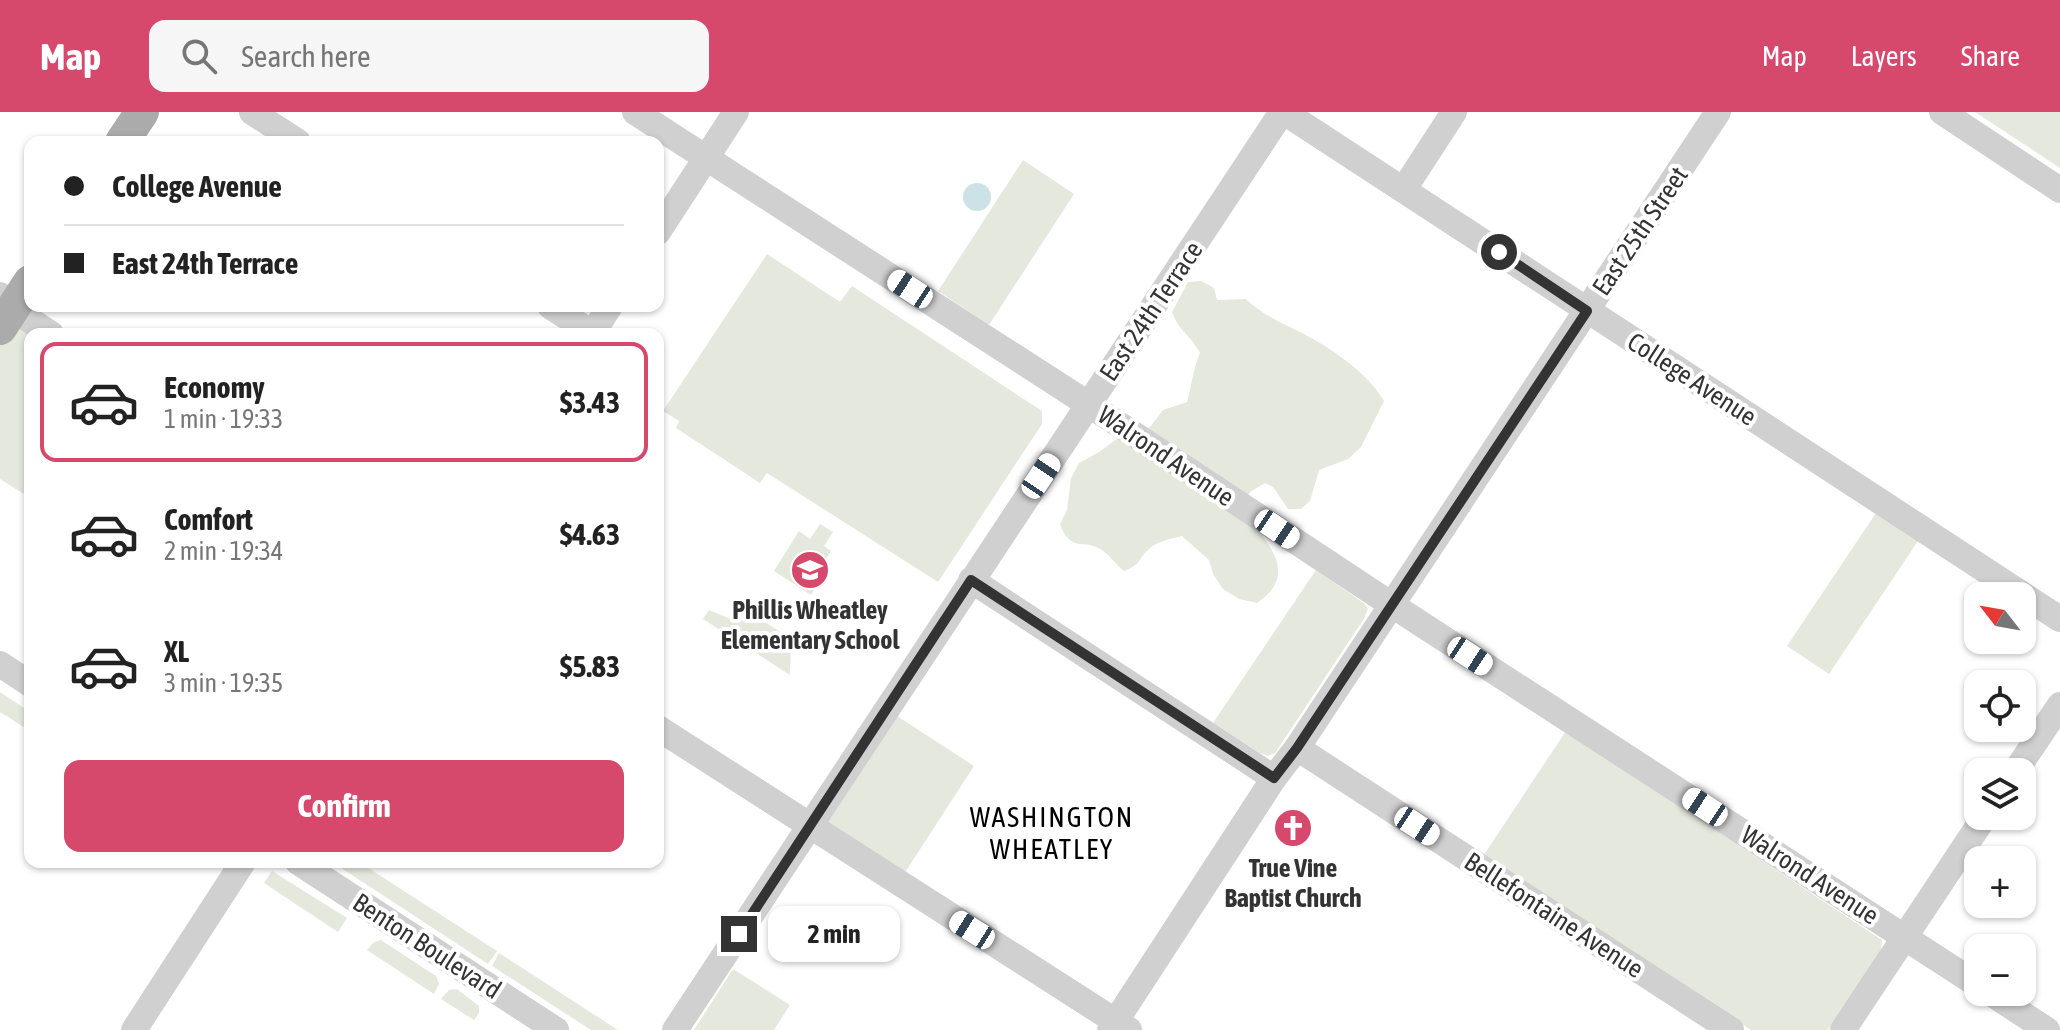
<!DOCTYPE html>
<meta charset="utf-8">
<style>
:root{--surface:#fff;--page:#f6f6f6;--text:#222;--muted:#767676;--line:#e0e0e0;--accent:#d6496d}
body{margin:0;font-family:"Asap Condensed",sans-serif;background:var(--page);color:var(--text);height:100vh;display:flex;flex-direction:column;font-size:30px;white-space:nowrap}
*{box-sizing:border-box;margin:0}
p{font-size:26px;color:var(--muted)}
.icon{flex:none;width:44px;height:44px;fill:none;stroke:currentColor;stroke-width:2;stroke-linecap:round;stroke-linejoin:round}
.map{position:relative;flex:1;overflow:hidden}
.sheet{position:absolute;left:24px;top:216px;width:640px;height:540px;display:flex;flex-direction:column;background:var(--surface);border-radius:16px;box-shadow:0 2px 6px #0004}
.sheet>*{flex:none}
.top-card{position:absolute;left:24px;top:24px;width:640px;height:176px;border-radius:16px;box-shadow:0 2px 6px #0004;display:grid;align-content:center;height:176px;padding:0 40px;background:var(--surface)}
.needle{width:52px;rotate:301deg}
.buttons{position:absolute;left:1964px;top:470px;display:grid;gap:16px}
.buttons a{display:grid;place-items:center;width:72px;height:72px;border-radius:16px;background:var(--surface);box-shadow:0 2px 6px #0004;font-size:40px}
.end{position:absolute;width:36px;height:36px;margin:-18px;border:10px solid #333;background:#fff;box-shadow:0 0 0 4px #fff}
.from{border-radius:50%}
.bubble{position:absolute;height:56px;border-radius:16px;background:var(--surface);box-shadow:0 2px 6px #0004;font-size:26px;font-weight:700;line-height:56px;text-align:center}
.car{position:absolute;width:24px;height:48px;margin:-24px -12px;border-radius:10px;box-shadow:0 0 6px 2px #0007;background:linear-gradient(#fff 24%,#345 0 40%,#fff 0 76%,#345 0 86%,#fff 0)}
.top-card b{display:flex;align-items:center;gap:28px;height:76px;font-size:30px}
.top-card b+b{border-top:2px solid var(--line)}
.top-card i{width:20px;height:20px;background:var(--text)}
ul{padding:14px 0 0;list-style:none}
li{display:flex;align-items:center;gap:24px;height:120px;margin:0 16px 12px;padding:0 24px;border:4px solid transparent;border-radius:16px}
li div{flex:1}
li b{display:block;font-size:30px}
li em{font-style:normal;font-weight:700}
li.active{border-color:var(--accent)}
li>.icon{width:72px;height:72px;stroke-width:1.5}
.button{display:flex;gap:16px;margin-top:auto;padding:16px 40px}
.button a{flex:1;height:92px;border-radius:16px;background:var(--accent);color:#fff;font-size:32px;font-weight:700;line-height:92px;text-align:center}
header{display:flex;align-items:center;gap:48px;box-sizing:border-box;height:112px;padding:0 40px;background:var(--accent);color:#fff}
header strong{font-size:38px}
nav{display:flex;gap:44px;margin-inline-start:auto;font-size:28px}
.search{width:560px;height:72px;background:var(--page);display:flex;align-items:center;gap:20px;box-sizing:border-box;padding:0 28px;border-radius:16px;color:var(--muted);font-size:30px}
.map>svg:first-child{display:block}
.green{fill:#e5e9dd}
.water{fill:#cce2e7}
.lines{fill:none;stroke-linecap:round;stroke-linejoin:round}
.minor{stroke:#d0d0d0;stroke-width:26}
.major{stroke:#ababab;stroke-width:34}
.route{stroke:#333;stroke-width:10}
.labels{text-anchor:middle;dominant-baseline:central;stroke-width:8;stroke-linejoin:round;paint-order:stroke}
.street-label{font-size:26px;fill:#333;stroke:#fff}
.poi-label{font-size:26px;font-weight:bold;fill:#333;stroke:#fff}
.neighbourhood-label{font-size:28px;letter-spacing:2px;fill:#000;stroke:#fff}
</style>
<header>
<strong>Map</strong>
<div class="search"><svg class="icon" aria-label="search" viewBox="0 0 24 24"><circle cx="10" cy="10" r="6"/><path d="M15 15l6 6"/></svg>Search here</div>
<nav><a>Map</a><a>Layers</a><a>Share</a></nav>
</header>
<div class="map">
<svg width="2060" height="918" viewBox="0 0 2060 918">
<rect width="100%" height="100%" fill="#fff"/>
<g class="green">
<path d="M1975 0H2060V56Z"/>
<path d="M1023 48 1074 82 989 213 938 179Z"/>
<path d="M767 142 840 190 852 174 1042 299V312L938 470 767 361 760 371 676 316 679 309 663 299Z"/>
<path d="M1201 169 1214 176 1217 188 1246 187C1264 204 1282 211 1304 222 1332 237 1368 261 1384 289L1361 335 1348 347 1319 358 1310 389 1301 397H1288L1273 375 1265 371 1250 380 1241 397C1263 427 1303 460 1257 491L1239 487 1223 477 1213 462 1209 448 1182 424C1171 427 1157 429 1149 437 1136 448 1144 451 1124 459 1115 452 1109 442 1100 437 1085 427 1070 441 1060 412L1067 398 1071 366 1079 351 1099 340 1118 326 1150 315 1163 298 1187 290C1192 273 1193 257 1200 241 1191 223 1179 220 1172 200L1188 170Z"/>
<path d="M21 215 30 222V386L0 367V230Z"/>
<path d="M1876 401 1918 429 1829 562 1787 534Z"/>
<path d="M820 412 833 420 824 434 831 439 819 458 824 462 811 483 774 459 799 419 810 427Z"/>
<path d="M1316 458 1365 492 1368 497 1365 505 1275 641 1268 644 1260 641 1213 611Z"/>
<path d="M709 498 738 510 756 504 791 527 790 563 703 507Z"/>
<path d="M0 580 30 600V619L0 600Z"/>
<path d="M894 602 974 654 904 762 827 710Z"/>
<path d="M1566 619 1882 828 1881 839 1828 918H1751L1483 744Z"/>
<path d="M332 750H359L497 839 488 852Z"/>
<path d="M272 759 347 806 338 820 264 771Z"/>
<path d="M381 828 436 864 439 872 434 882 367 838 374 830Z"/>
<path d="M499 841 618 918H591L492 854Z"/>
<path d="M733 857 790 893 774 918H694Z"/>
<path d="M457 877 479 894V901L474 908 441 887 449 878Z"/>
</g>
<circle class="water" cx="977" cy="85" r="14"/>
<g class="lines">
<g class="minor">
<path d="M252 0 298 30"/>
<path d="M635 0 1088 292 1392 493 1978 873"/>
<path d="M1284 0 2060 507"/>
<path d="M1942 0 2060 78"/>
<path d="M1404 77 1454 0"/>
<path d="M658 120 736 0"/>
<path d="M0 183 28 207 51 222"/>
<path d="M550 194 592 221"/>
<path d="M592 222 610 194"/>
<path d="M971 468 1274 666"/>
<path d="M0 552 30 572"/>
<path d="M658 616 1129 918"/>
<path d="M1297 636 1731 918"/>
<path d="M2015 660 2060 593"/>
<path d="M298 750 556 918"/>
<path d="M1989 880 2047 918"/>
<path d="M134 918 243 750"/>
<path d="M675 918 1282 0"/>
<path d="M1110 918 1274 666 1297 636 1718 0"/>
<path d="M1843 918 1985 704"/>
</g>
<g class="major">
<path d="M122 30 142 0"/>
<path d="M0 216 30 170"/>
</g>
</g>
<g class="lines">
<path class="route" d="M739 822 971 468 1274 666 1297 636 1587 199 1499 140"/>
</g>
<defs>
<symbol id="school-disc" viewBox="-11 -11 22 22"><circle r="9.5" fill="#d6496d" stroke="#fff"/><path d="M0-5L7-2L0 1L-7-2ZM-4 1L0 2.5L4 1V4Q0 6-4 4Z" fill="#fff"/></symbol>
<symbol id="church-disc" viewBox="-11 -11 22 22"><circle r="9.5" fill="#d6496d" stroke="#fff"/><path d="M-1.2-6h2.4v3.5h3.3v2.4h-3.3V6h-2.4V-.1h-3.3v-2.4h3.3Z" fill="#fff"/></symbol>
</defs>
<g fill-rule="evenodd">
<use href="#school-disc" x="788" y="436" width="44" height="44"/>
<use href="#church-disc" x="1271" y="694" width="44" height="44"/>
</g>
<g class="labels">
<g class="street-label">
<text transform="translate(1640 119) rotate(-56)">East 25th Street</text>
<text transform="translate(1151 199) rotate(-56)">East 24th Terrace</text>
<text transform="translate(1692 267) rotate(33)">College Avenue</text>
<text transform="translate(1166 344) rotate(34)">Walrond Avenue</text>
<text transform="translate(1810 763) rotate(33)">Walrond Avenue</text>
<text transform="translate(1554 803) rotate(33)">Bellefontaine Avenue</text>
<text transform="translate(427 834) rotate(33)">Benton Boulevard</text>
</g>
<g class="poi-label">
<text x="810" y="498">Phillis Wheatley<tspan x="810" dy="30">Elementary School</tspan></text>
<text x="1293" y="756">True Vine<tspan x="1293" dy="30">Baptist Church</tspan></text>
</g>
<g class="neighbourhood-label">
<text x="1052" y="705">WASHINGTON<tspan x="1052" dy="32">WHEATLEY</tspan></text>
</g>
</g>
</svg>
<div class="buttons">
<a><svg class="needle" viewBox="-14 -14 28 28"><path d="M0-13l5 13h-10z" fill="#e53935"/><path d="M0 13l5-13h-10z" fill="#767676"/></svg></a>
<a><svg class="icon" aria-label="locate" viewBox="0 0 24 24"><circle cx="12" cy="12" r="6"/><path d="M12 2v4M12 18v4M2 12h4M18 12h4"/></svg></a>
<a><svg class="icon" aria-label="layers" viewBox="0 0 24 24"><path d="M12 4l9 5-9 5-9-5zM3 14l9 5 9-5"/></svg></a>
<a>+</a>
<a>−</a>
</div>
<i class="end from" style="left:1499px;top:140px"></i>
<i class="end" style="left:739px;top:822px"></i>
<div class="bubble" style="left:768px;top:794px;width:132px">2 min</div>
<i class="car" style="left:910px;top:177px;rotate:303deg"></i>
<i class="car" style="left:1041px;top:364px;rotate:34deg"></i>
<i class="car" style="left:1277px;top:417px;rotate:124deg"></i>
<i class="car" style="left:1470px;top:544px;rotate:123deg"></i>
<i class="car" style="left:1705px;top:695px;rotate:303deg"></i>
<i class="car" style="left:1417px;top:714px;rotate:123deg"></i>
<i class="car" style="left:972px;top:818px;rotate:302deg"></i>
<div class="top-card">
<b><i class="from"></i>College Avenue</b>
<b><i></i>East 24th Terrace</b>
</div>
<section class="sheet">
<ul>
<li class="active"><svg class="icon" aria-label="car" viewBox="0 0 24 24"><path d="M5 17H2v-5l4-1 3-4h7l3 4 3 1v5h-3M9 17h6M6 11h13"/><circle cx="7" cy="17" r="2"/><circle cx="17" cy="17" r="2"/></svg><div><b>Economy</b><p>1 min · 19:33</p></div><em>$3.43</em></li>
<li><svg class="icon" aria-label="car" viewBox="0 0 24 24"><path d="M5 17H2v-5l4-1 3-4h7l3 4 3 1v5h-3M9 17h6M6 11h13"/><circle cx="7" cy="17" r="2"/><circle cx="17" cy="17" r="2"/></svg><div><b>Comfort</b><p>2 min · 19:34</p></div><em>$4.63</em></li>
<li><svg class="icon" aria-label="car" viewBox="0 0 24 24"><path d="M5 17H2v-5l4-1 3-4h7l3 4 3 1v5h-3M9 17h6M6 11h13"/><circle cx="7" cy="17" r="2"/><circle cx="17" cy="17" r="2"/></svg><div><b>XL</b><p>3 min · 19:35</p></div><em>$5.83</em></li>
</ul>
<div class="button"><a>Confirm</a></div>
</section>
</div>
